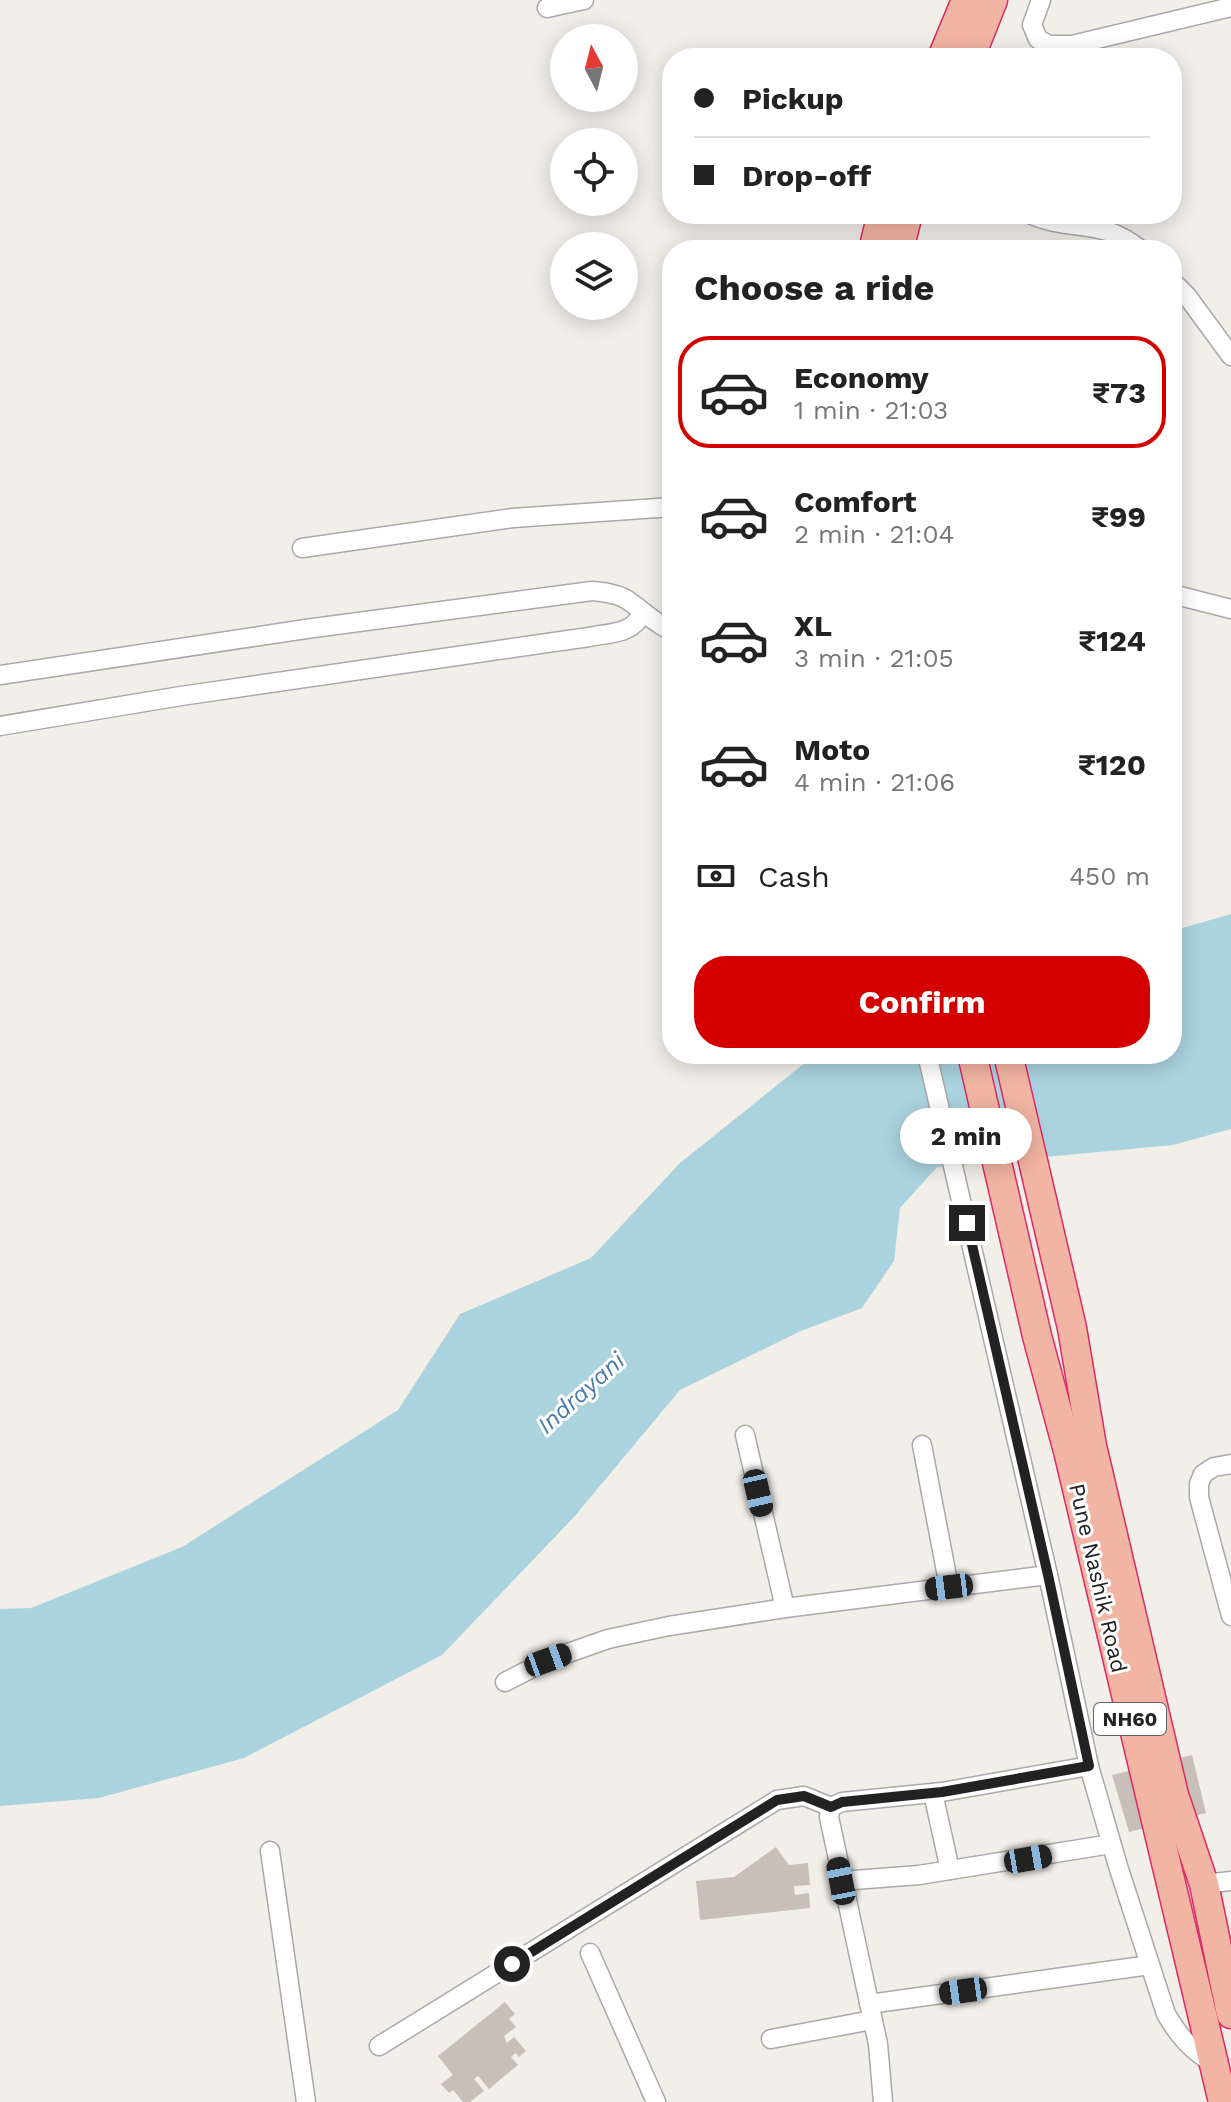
<!DOCTYPE html>
<meta charset="utf-8">
<style>
:root{--surface:#fff;--page:#f6f6f6;--text:#222;--muted:#767676;--line:#e0e0e0;--accent:#d40000}
body{margin:0;font-family:"Work Sans",sans-serif;background:var(--page);color:var(--text);height:100vh;display:flex;flex-direction:column;font-size:30px;white-space:nowrap}
*{box-sizing:border-box;margin:0}
p{font-size:26px;color:var(--muted)}
.icon{flex:none;width:44px;height:44px;fill:none;stroke:currentColor;stroke-width:2;stroke-linecap:round;stroke-linejoin:round}
.map{position:relative;flex:1;overflow:hidden}
.sheet{position:absolute;left:662px;top:240px;width:520px;height:824px;display:flex;flex-direction:column;background:var(--surface);border-radius:32px;box-shadow:0 4px 20px #0003}
.sheet>*{flex:none}
.guide{position:absolute;left:662px;top:48px;width:520px;height:176px;border-radius:32px;box-shadow:0 4px 20px #0003;display:grid;align-content:center;height:176px;padding:0 32px;background:var(--surface)}
.needle{width:52px;rotate:353deg}
.controls{position:absolute;left:550px;top:24px;display:grid;gap:16px}
.controls a{display:grid;place-items:center;width:88px;height:88px;border-radius:50%;background:var(--surface);box-shadow:0 4px 20px #0003;font-size:40px}
.end{position:absolute;width:36px;height:36px;margin:-18px;border:10px solid #222;background:#fff;box-shadow:0 0 0 4px #fff}
.from{border-radius:50%}
.bubble{position:absolute;height:56px;border-radius:28px;background:var(--surface);box-shadow:0 4px 20px #0003;font-size:26px;font-weight:700;line-height:56px;text-align:center}
.car{position:absolute;width:24px;height:48px;margin:-24px -12px;border-radius:10px;box-shadow:0 0 6px 2px #0007;background:linear-gradient(#222 24%,#8ab4d8 0 40%,#222 0 76%,#8ab4d8 0 86%,#222 0)}
.guide b{display:flex;align-items:center;gap:28px;height:76px;font-size:30px}
.guide b+b{border-top:2px solid var(--line)}
.guide i{width:20px;height:20px;background:var(--text)}
ul{padding:0;list-style:none}
li{display:flex;align-items:center;gap:24px;height:112px;margin:0 16px 12px;padding:0 16px;border:4px solid transparent;border-radius:32px}
li div{flex:1}
li b{display:block;font-size:30px}
li em{font-style:normal;font-weight:700}
li.selected{border-color:var(--accent)}
li>.icon{width:72px;height:72px;stroke-width:1.5}
h2{padding:0 32px;font-size:36px;line-height:96px}
.pay{display:flex;align-items:center;gap:20px;height:88px;padding:0 32px;font-size:30px}
.pay p{margin-inline-start:auto}
.primary-button{display:flex;gap:16px;margin-top:auto;padding:16px 32px}
.primary-button a{flex:1;height:92px;border-radius:32px;background:var(--accent);color:#fff;font-size:32px;font-weight:700;line-height:92px;text-align:center}
.map>svg:first-child{display:block}
.water{fill:#aad3df}
.building{fill:#c7bfb8}
.lines{fill:none;stroke-linecap:round;stroke-linejoin:round}
.minor-casing{stroke:#a9a9a9;stroke-width:21}
.trunk-casing{stroke:#dc2a67;stroke-width:31}
.minor{stroke:#fff;stroke-width:18}
.trunk{stroke:#f2b4a3;stroke-width:28}
.route{stroke:#222;stroke-width:10}
.labels{text-anchor:middle;dominant-baseline:central;stroke-width:6;stroke-linejoin:round;paint-order:stroke}
.shield{fill:#fff;stroke:#646464;stroke-width:2}
.shield-label{font-size:20px;font-weight:bold;fill:#222}
.street-label{font-size:22px;fill:#222;stroke:#fff}
.water-label{font-size:24px;font-style:italic;fill:#4a7aab;stroke:#fff}
</style>
<div class="map">
<svg width="1231" height="2102" viewBox="0 0 1231 2102">
<rect width="100%" height="100%" fill="#f2efe9"/>
<path class="water" d="M1231 914V1129L1173 1145 937 1167 900 1208 894 1261 862 1308 801 1331 680 1390 574 1517 442 1655 244 1758 99 1798 0 1806V1609L31 1608 182 1547 398 1410 460 1314 591 1258 680 1163 816 1054H1172V931Z"/>
<g class="building">
<path d="M1192 1755 1206 1813 1129 1832 1112 1775Z"/>
<path d="M776 1847 789 1865 808 1863 810 1885 794 1886 795 1895 809 1893 810 1908 700 1920 696 1881 734 1877Z"/>
<path d="M505 2002 515 2014 509 2019 516 2027 504 2036 507 2043 514 2037 526 2051 519 2057 516 2053 511 2057 518 2065 489 2089 478 2076 474 2079 484 2091 470 2102H463L453 2090 449 2093 441 2084 453 2075 438 2056Z"/>
</g>
<g class="lines">
<defs>
<g id="minor">
<path d="M1041 0 1032 25 1038 39 1049 45H1072L1231 7"/>
<path d="M547 8 584 0"/>
<path d="M1029 214C1072 233 1099 216 1141 250"/>
<path d="M1172 281 1187 296 1231 356"/>
<path d="M302 548 513 518 672 507"/>
<path d="M1172 594 1231 609"/>
<path d="M0 675 306 629 592 591C603 592 614 593 624 598 641 608 653 623 672 631"/>
<path d="M0 726 181 696 589 637C608 633 634 634 641 614"/>
<path d="M927 1054 1048 1575 1089 1766 1118 1866 1166 2014C1179 2036 1190 2049 1212 2063"/>
<path d="M745 1435 785 1608"/>
<path d="M922 1445 949 1587"/>
<path d="M1231 1464 1214 1467 1203 1474 1199 1484V1497L1231 1616"/>
<path d="M505 1682 548 1660 608 1639 669 1626 785 1608 1048 1575"/>
<path d="M933 1793 950 1870"/>
<path d="M270 1851 306 2102"/>
<path d="M841 1881 919 1875 1111 1844"/>
<path d="M1204 1884 1231 1881"/>
<path d="M590 1953 656 2102"/>
<path d="M869 2004 1150 1965"/>
<path d="M771 2039 872 2020"/>
<path d="M379 2046 777 1800 804 1796 831 1807"/>
<path d="M883 2102 878 2044 829 1817 831 1807 842 1802 942 1792 1089 1766"/>
</g>
<g id="trunk">
<path d="M942 58 966 0"/>
<path d="M970 58 993 0"/>
<path d="M873 250 882 214"/>
<path d="M899 250 908 214"/>
<path d="M972 1054 1037 1336 1068 1451 1223 2102"/>
<path d="M1008 1054 1072 1328 1092 1446 1174 1795 1204 1884 1231 2014"/>
</g>
</defs>
<use href="#minor" class="minor-casing"/>
<use href="#trunk" class="trunk-casing"/>
<use href="#minor" class="minor"/>
<use href="#trunk" class="trunk"/>
</g>
<g class="lines">
<path class="route" d="M512 1964 777 1800 804 1796 831 1807 842 1802 942 1792 1089 1766 1048 1575 967 1223"/>
</g>
<g class="labels">
<rect class="shield" x="1094" y="1703" width="72" height="32" rx="6"/>
<g class="shield-label">
<text x="1130" y="1719">NH60</text>
</g>
<g class="street-label">
<text transform="translate(1098 1578) rotate(77)">Pune Nashik Road</text>
</g>
<g class="water-label">
<text transform="translate(581 1393) rotate(-42)">Indrayani</text>
</g>
</g>
</svg>
<div class="controls">
<a><svg class="needle" viewBox="-14 -14 28 28"><path d="M0-13l5 13h-10z" fill="#e53935"/><path d="M0 13l5-13h-10z" fill="#767676"/></svg></a>
<a><svg class="icon" aria-label="locate" viewBox="0 0 24 24"><circle cx="12" cy="12" r="6"/><path d="M12 2v4M12 18v4M2 12h4M18 12h4"/></svg></a>
<a><svg class="icon" aria-label="layers" viewBox="0 0 24 24"><path d="M12 4l9 5-9 5-9-5zM3 14l9 5 9-5"/></svg></a>
</div>
<i class="end from" style="left:512px;top:1964px"></i>
<i class="end" style="left:967px;top:1223px"></i>
<div class="bubble" style="left:900px;top:1108px;width:132px">2 min</div>
<i class="car" style="left:758px;top:1493px;rotate:167deg"></i>
<i class="car" style="left:949px;top:1587px;rotate:263deg"></i>
<i class="car" style="left:548px;top:1660px;rotate:70deg"></i>
<i class="car" style="left:1028px;top:1859px;rotate:80deg"></i>
<i class="car" style="left:841px;top:1881px;rotate:349deg"></i>
<i class="car" style="left:963px;top:1991px;rotate:262deg"></i>
<div class="guide">
<b><i class="from"></i>Pickup</b>
<b><i></i>Drop-off</b>
</div>
<section class="sheet">
<h2>Choose a ride</h2>
<ul>
<li class="selected"><svg class="icon" aria-label="car" viewBox="0 0 24 24"><path d="M5 17H2v-5l4-1 3-4h7l3 4 3 1v5h-3M9 17h6M6 11h13"/><circle cx="7" cy="17" r="2"/><circle cx="17" cy="17" r="2"/></svg><div><b>Economy</b><p>1 min · 21:03</p></div><em>₹73</em></li>
<li><svg class="icon" aria-label="car" viewBox="0 0 24 24"><path d="M5 17H2v-5l4-1 3-4h7l3 4 3 1v5h-3M9 17h6M6 11h13"/><circle cx="7" cy="17" r="2"/><circle cx="17" cy="17" r="2"/></svg><div><b>Comfort</b><p>2 min · 21:04</p></div><em>₹99</em></li>
<li><svg class="icon" aria-label="car" viewBox="0 0 24 24"><path d="M5 17H2v-5l4-1 3-4h7l3 4 3 1v5h-3M9 17h6M6 11h13"/><circle cx="7" cy="17" r="2"/><circle cx="17" cy="17" r="2"/></svg><div><b>XL</b><p>3 min · 21:05</p></div><em>₹124</em></li>
<li><svg class="icon" aria-label="car" viewBox="0 0 24 24"><path d="M5 17H2v-5l4-1 3-4h7l3 4 3 1v5h-3M9 17h6M6 11h13"/><circle cx="7" cy="17" r="2"/><circle cx="17" cy="17" r="2"/></svg><div><b>Moto</b><p>4 min · 21:06</p></div><em>₹120</em></li>
</ul>
<div class="pay"><svg class="icon" aria-label="cash" viewBox="0 0 24 24"><path d="M3 7h18v10H3z"/><circle cx="12" cy="12" r="2"/></svg>Cash<p>450 m</p></div>
<div class="primary-button"><a>Confirm</a></div>
</section>
</div>
